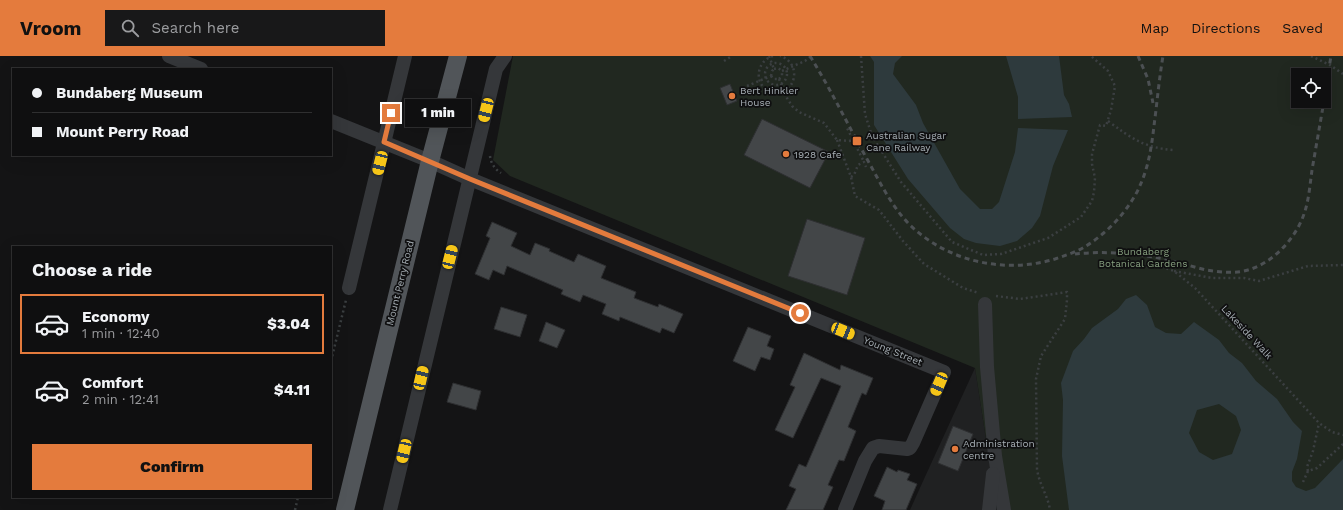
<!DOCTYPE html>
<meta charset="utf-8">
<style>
:root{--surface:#0f0f10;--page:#181819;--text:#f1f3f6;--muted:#9b9c9f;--line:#2f2f30;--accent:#e47b3d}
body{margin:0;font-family:"Work Sans",sans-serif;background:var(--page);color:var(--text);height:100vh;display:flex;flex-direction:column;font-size:15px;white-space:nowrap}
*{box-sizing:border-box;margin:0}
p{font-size:13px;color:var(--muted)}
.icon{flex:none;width:22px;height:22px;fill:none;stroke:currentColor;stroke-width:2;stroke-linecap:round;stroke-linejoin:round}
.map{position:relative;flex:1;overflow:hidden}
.side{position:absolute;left:12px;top:190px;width:320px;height:252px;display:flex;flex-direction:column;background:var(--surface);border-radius:0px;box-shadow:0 4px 16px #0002,0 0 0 1px var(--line)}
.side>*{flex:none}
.guide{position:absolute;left:12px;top:12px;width:320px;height:88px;border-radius:0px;box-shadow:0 4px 16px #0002,0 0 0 1px var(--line);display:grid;align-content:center;height:88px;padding:0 20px;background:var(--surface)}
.fabs{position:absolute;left:1291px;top:12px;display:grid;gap:8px}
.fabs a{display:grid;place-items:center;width:40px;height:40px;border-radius:0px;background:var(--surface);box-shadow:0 4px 16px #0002,0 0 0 1px var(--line);font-size:20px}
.end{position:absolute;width:18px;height:18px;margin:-9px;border:5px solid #e47b3d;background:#fff;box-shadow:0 0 0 2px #fff}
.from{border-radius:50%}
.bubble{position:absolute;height:28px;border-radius:0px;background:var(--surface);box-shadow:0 4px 16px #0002,0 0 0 1px var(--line);font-size:13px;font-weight:800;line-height:28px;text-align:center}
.car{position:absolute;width:12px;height:24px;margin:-12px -6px;border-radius:5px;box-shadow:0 0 3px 1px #0007;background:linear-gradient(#f5c518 24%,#345 0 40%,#f5c518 0 76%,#345 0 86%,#f5c518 0)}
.guide b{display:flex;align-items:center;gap:14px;height:38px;font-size:15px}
.guide b+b{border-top:1px solid var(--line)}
.guide i{width:10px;height:10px;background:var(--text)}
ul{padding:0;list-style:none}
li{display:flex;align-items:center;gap:12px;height:60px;margin:0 8px 6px;padding:0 12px;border:2px solid transparent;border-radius:0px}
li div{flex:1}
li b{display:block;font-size:15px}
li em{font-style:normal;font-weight:800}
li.current{border-color:var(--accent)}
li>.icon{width:36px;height:36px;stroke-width:1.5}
h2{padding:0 20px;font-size:18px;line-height:48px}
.primary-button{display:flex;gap:8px;margin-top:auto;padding:8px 20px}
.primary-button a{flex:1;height:46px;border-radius:0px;background:var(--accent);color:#111;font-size:16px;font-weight:800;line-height:46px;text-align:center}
header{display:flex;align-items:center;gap:24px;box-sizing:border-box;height:56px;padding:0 20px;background:var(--accent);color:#111}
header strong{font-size:19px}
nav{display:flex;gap:22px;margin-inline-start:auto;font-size:14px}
.search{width:280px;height:36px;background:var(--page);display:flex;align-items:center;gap:10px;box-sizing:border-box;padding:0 14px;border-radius:0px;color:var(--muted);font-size:15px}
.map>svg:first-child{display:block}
.built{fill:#202122}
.green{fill:#212820;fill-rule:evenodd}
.water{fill:#2e3a3d;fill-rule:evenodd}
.building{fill:#434648;stroke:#2e2f31}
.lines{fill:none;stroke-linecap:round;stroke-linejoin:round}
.path{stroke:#3b3f41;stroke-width:2.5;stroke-dasharray:2 3;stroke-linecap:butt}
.minor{stroke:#35373a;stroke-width:14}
.major{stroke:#515559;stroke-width:18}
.rail{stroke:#4c5053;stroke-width:3;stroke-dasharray:5 4;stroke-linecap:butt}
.route{stroke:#e47b3d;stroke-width:5}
.poi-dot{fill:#e47b3d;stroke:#0f0f10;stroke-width:1.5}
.labels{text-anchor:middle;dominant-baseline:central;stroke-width:3.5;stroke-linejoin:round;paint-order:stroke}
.poi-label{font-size:10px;fill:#a7afb5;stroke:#0f0f10;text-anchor:start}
.park-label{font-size:10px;fill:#869f7f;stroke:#0f0f10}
.street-label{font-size:10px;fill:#a7afb5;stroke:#0f0f10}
</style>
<header>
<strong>Vroom</strong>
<div class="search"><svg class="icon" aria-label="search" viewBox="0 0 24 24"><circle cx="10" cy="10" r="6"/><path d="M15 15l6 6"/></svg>Search here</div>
<nav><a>Map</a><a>Directions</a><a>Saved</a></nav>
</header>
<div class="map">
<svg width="1343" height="454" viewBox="0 0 1343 454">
<rect width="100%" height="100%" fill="#141415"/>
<path class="built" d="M975 312 997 454H910L924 423Z"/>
<path class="green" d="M513 0H1343V454H997L975 312 510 120 493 104ZM1298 19H1324V45H1298Z"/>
<g class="water">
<path d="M870 0H902L895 7 893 18 916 49 923 67 960 133 980 153H992L999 146 1015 96 1018 72 1068 74 1053 110 1040 160 1032 172 1017 185 1000 190 976 187 964 183 950 172 908 123 874 69V6Z"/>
<path d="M1006 0H1059L1064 39 1069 48 1072 61 1018 63V41Z"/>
<path d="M1136 239 1147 249 1155 271 1166 277 1181 278 1194 266 1219 284 1229 297 1242 307 1256 325 1277 343 1293 366 1302 375 1297 403 1292 416V425L1296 431 1306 435 1315 432 1343 403V454H1069L1062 400 1063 344 1061 327 1073 295 1084 283 1092 272 1118 253 1126 243ZM1219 348 1236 360 1241 374 1232 398 1213 404 1199 396 1189 377 1197 354Z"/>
</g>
<g class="building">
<path d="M730 28 737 45 727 49 720 32Z"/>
<path d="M762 63 829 96 810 132 744 99Z"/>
<path d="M807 163 865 182 847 239 788 220Z"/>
<path d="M492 166 517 177 511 190 530 199 535 187 550 193 549 195 574 206 578 198 606 210 601 222 636 236 634 242 658 251 659 248 683 258 674 277 662 272 660 277 620 261 619 265 602 258 606 248 583 239 580 246 561 238 563 234 507 210 504 219 493 214 489 224 475 218 490 182 486 180Z"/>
<path d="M501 251 527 259 520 281 494 273Z"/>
<path d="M546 266 565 274 557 292 539 285Z"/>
<path d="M748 271 771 280 767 290 774 293 770 304 761 301 755 315 733 305Z"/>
<path d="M804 297 840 314 841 309 873 322 866 339 862 337 848 371 856 375 844 405 839 404 828 429 833 431 823 454H786L796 433 789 430 799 408 806 411 841 330 821 322 793 382 775 374 795 331 790 329Z"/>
<path d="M453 327 481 335 476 354 447 346Z"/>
<path d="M953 370 973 378 958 415 938 407Z"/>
<path d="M887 411 897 416 898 414 910 418 907 424 917 428 906 454H882L885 445 874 440Z"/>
</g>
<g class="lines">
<g class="path">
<path d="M769 0 774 13"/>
<path d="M773 0C755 5 753 32 773 36 796 40 803 7 780 0"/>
<path d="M861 0 865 58 872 80 901 126 952 186 983 199 1001 198 1048 182 1081 161 1092 145 1094 136 1095 122 1092 108V98L1100 69 1106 70 1111 54 1115 30 1108 15 1091 0"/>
<path d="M1311 0 1330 9 1343 18"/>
<path d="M724 5 732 0"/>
<circle cx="776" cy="18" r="11"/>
<path d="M774 13 778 12 782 15"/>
<path d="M782 15 805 5 811 0"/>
<path d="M771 20 774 23H779"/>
<path d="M771 20 772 15 774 13"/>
<path d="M779 23 787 42 792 50 799 56 824 67 837 84 849 85 853 84 847 72"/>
<path d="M779 23 782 20V15"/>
<path d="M747 30 771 20"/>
<path d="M1108 65C1131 82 1144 92 1174 94"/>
<path d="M837 84 851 121 855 140 879 154 903 185 924 208 963 232 979 237"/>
<path d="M853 84 864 106"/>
<path d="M490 100C491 108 495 113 501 117"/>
<path d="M851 121 854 119 858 109 864 106 866 111"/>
<path d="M1127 209 1138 211 1160 210 1174 215 1195 232 1319 367 1332 376 1343 379"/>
<path d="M1174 215 1212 222H1244L1259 225 1308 210 1343 209"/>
<path d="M996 240 1020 243 1067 236V244L1065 263 1041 300 1036 323 1037 413C1039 428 1048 440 1050 454"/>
<path d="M331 305 346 244"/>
<path d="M1308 415 1307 411 1313 395 1319 367"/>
<path d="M1303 426 1308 415 1317 412 1343 388"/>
<path d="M295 454 298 441"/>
</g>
<g class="minor">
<path d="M169 0 201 13"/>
<path d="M331 65 430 105 470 123 944 316 913 387 910 392 907 393 879 390 873 392 865 405 845 454"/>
<path d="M349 232 405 0"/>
<path d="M985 248 987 311 995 400 1004 454"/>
<path d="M390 454 496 13 505 0"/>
<path d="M989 454 993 418"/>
</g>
<path class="major" d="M345 454 430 105 458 0"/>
<g class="rail">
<path d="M810 0C831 34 848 69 867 103 880 126 891 150 910 169 948 206 1005 218 1055 203 1066 199 1077 196 1086 190 1107 177 1125 158 1137 136 1151 108 1152 84 1156 54 1158 36 1160 18 1163 0"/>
<path d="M1138 0 1148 23 1153 47"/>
<path d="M1324 43 1331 0"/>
<path d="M1075 198C1101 195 1134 197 1159 202 1175 205 1190 210 1206 214 1220 216 1235 218 1248 214 1273 207 1296 182 1304 158 1309 144 1310 128 1312 114 1316 91 1320 68 1324 45"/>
</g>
</g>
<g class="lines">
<path class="route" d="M391 57 384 86 470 123 800 257"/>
</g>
<g class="poi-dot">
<circle cx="732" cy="40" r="4"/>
<rect x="852" y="80" width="10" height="10" rx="2"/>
<circle cx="786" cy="98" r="4"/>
<circle cx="955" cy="393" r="4"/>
</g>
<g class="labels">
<g class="poi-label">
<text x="740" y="34">Bert Hinkler<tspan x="740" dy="12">House</tspan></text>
<text x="866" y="79">Australian Sugar<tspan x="866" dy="12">Cane Railway</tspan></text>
<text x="794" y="98">1928 Cafe</text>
<text x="963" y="387">Administration<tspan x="963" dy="12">centre</tspan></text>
</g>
<g class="park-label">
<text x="1143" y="195">Bundaberg<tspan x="1143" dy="12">Botanical Gardens</tspan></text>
</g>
<g class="street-label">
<text transform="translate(400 227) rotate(-76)">Mount Perry Road</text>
<text transform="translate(1247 276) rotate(47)">Lakeside Walk</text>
<text transform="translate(893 295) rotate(22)">Young Street</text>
</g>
</g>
</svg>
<div class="fabs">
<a><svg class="icon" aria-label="locate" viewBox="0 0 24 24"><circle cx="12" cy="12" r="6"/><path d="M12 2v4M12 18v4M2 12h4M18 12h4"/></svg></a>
</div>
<i class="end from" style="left:800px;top:257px"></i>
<i class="end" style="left:391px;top:57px"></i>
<div class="bubble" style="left:405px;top:43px;width:66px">1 min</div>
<i class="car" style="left:486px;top:54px;rotate:194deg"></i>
<i class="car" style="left:380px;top:107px;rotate:194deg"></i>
<i class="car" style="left:450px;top:201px;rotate:14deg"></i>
<i class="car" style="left:843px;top:275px;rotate:112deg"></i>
<i class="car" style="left:421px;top:322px;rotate:13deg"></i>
<i class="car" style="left:939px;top:328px;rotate:203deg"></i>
<i class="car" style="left:404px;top:395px;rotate:193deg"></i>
<div class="guide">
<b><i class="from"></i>Bundaberg Museum</b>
<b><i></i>Mount Perry Road</b>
</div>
<section class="side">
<h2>Choose a ride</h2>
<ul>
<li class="current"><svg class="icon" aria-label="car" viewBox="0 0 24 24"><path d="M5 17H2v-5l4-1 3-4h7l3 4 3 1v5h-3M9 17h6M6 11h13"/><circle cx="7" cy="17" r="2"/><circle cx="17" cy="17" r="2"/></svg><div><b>Economy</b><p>1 min · 12:40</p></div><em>$3.04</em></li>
<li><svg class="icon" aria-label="car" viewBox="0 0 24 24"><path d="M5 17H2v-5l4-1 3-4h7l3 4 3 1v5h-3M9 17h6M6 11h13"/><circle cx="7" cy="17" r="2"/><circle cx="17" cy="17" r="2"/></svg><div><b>Comfort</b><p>2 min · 12:41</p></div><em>$4.11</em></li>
</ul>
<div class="primary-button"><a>Confirm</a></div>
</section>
</div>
